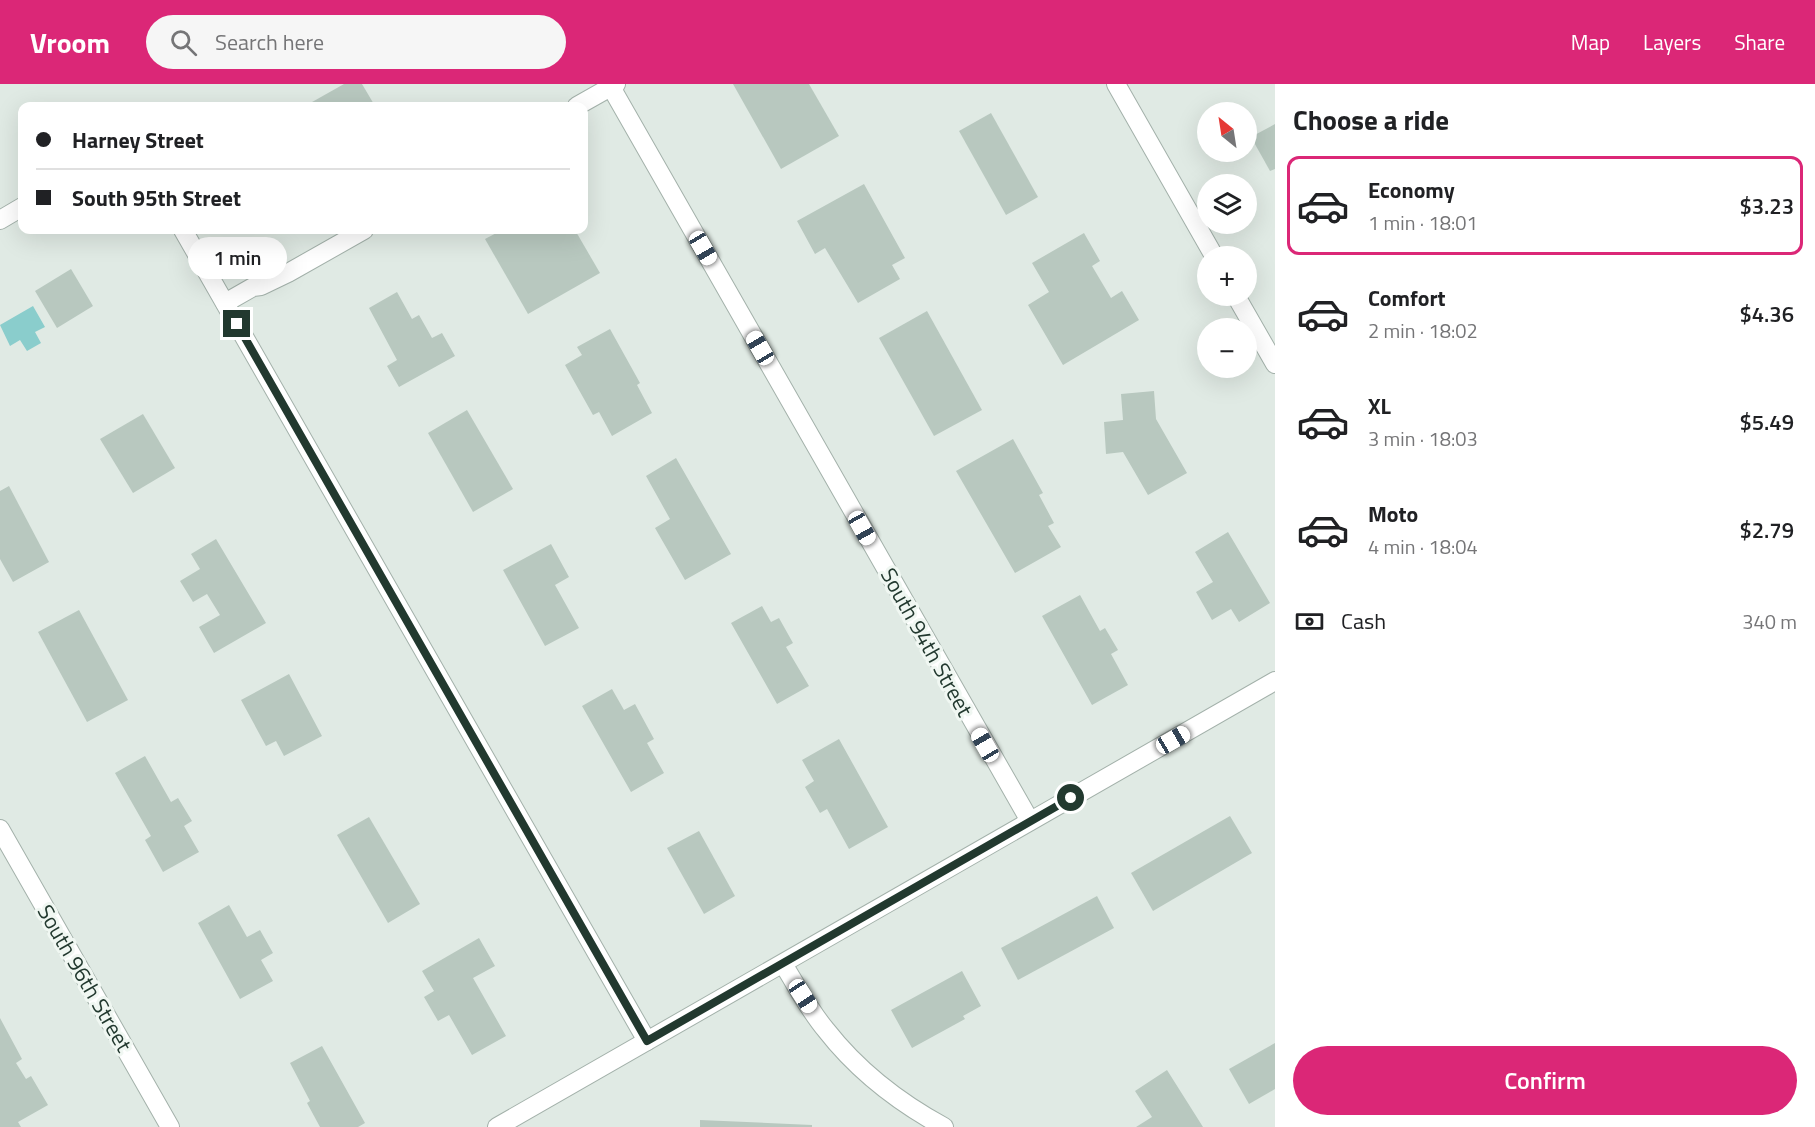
<!DOCTYPE html>
<meta charset="utf-8">
<style>
:root{--surface:#fff;--page:#f6f6f6;--text:#202124;--muted:#757577;--line:#e0e0e0;--accent:#db2777}
body{margin:0;font-family:"Titillium Web",sans-serif;background:var(--page);color:var(--text);height:100vh;display:flex;flex-direction:column;font-size:22px;white-space:nowrap}
*{box-sizing:border-box;margin:0}
p{font-size:20px;color:var(--muted)}
.icon{flex:none;width:33px;height:33px;fill:none;stroke:currentColor;stroke-width:2;stroke-linecap:round;stroke-linejoin:round}
.map{position:relative;flex:1;overflow:hidden}
.side{display:flex;flex-direction:column;background:var(--surface);width:540px}
.side>*{flex:none}
.hud{position:absolute;left:18px;top:18px;width:570px;height:132px;border-radius:12px;box-shadow:0 6px 24px #0002;display:grid;align-content:center;height:132px;padding:0 18px;background:var(--surface)}
.needle{width:39px;rotate:330deg}
.fabs{position:absolute;left:1197px;top:18px;display:grid;gap:12px}
.fabs a{display:grid;place-items:center;width:60px;height:60px;border-radius:50%;background:var(--surface);box-shadow:0 6px 24px #0002;font-size:30px}
.end{position:absolute;width:27px;height:27px;margin:-14px;border:8px solid #22392f;background:#fff;box-shadow:0 0 0 3px #fff}
.from{border-radius:50%}
.bubble{position:absolute;height:42px;border-radius:21px;background:var(--surface);box-shadow:0 6px 24px #0002;font-size:20px;font-weight:600;line-height:42px;text-align:center}
.car{position:absolute;width:18px;height:36px;margin:-18px -9px;border-radius:8px;box-shadow:0 0 4px 2px #0007;background:linear-gradient(#fff 24%,#345 0 40%,#fff 0 76%,#345 0 86%,#fff 0)}
.hud b{display:flex;align-items:center;gap:21px;height:57px;font-size:22px}
.hud b+b{border-top:2px solid var(--line)}
.hud i{width:15px;height:15px;background:var(--text)}
ul{padding:0;list-style:none}
li{display:flex;align-items:center;gap:18px;height:99px;margin:0 12px 9px;padding:0 6px;border:3px solid transparent;border-radius:12px}
li div{flex:1}
li b{display:block;font-size:22px}
li em{font-style:normal;font-weight:600}
li.on{border-color:var(--accent)}
li>.icon{width:54px;height:54px;stroke-width:1.5}
h2{padding:0 18px;font-size:27px;line-height:72px}
.pay{display:flex;align-items:center;gap:15px;height:66px;padding:0 18px;font-size:22px}
.pay p{margin-inline-start:auto}
.action{display:flex;gap:12px;margin-top:auto;padding:12px 18px}
.action a{flex:1;height:69px;border-radius:36px;background:var(--accent);color:#fff;font-size:24px;font-weight:600;line-height:69px;text-align:center}
header{display:flex;align-items:center;gap:36px;box-sizing:border-box;height:84px;padding:0 30px;background:var(--accent);color:#fff}
header strong{font-size:28px}
nav{display:flex;gap:33px;margin-inline-start:auto;font-size:21px}
.search{width:420px;height:54px;background:var(--page);display:flex;align-items:center;gap:15px;box-sizing:border-box;padding:0 21px;border-radius:33px;color:var(--muted);font-size:22px}
main{display:flex;flex:1;min-height:0}
.map>svg:first-child{display:block}
.water{fill:#8acdcc}
.building{fill:#b8c8bf}
.lines{fill:none;stroke-linecap:round;stroke-linejoin:round}
.minor-casing{stroke:#a3b1aa;stroke-width:20}
.minor{stroke:#fff;stroke-width:18}
.route{stroke:#22392f;stroke-width:8}
.labels{text-anchor:middle;dominant-baseline:central;stroke-width:6;stroke-linejoin:round;paint-order:stroke}
.street-label{font-size:22px;fill:#22392f;stroke:#f0f7f2}
</style>
<header>
<strong>Vroom</strong>
<div class="search"><svg class="icon" aria-label="search" viewBox="0 0 24 24"><circle cx="10" cy="10" r="6"/><path d="M15 15l6 6"/></svg>Search here</div>
<nav><a>Map</a><a>Layers</a><a>Share</a></nav>
</header>
<main>
<div class="map">
<svg width="1275" height="1043" viewBox="0 0 1275 1043">
<rect width="100%" height="100%" fill="#e0eae4"/>
<path class="water" d="M33 222 45 243 35 248 41 259 27 267 20 256 10 262 0 241Z"/>
<g class="building">
<path d="M344 0H362L375 22H305Z"/>
<path d="M733 0H809L839 52 781 85Z"/>
<path d="M991 29 1038 113 1006 131 959 47Z"/>
<path d="M1275 40V85L1270 87 1251 53Z"/>
<path d="M864 100 905 174 892 181 900 195 858 219 825 164 815 170 797 137Z"/>
<path d="M502 146H575L600 189 528 230 485 155Z"/>
<path d="M1084 149 1100 177 1092 182 1111 214 1122 207 1139 236 1063 281 1028 221 1049 208 1032 179Z"/>
<path d="M71 185 93 222 57 244 35 207Z"/>
<path d="M397 208 412 235 419 231 432 254 442 249 455 272 399 303 387 282 397 276 369 224Z"/>
<path d="M927 227 982 326 934 352 879 254Z"/>
<path d="M610 245 640 299 637 301 652 329 612 352 599 328 593 331 565 281 582 271 577 263Z"/>
<path d="M1154 307 1156 335 1187 389 1148 411 1123 368 1106 370 1104 338 1123 336 1121 310Z"/>
<path d="M467 326 513 405 473 428 428 349Z"/>
<path d="M143 330 175 384 133 409 100 355Z"/>
<path d="M1013 355 1043 409 1039 411 1054 439 1048 442 1061 463 1015 489 956 387Z"/>
<path d="M676 374 731 470 685 496 655 444 670 435 646 392Z"/>
<path d="M9 402 49 478 13 498 0 475V407Z"/>
<path d="M1228 448 1270 519 1239 538 1231 525 1212 536 1196 508 1213 498 1195 468Z"/>
<path d="M216 455 266 539 214 569 199 543 220 531 207 510 193 518 180 497 200 485 191 470Z"/>
<path d="M551 460 569 493 555 501 579 544 545 562 503 486Z"/>
<path d="M1080 511 1100 547 1105 544 1118 566 1111 570 1128 601 1092 621 1042 532Z"/>
<path d="M762 522 771 538 779 534 793 559 786 563 809 602 777 620 731 539Z"/>
<path d="M79 526 128 616 87 638 38 548Z"/>
<path d="M289 590 322 652 284 672 276 657 266 662 241 616Z"/>
<path d="M612 605 624 626 635 620 654 655 647 659 664 689 631 708 582 622Z"/>
<path d="M839 655 888 743 849 765 827 725 820 729 805 703 814 697 802 676Z"/>
<path d="M145 672 171 718 178 714 192 737 184 742 199 768 163 788 145 756 151 752 115 689Z"/>
<path d="M1230 732 1252 769 1153 827 1131 789Z"/>
<path d="M369 733 420 820 388 839 337 751Z"/>
<path d="M699 747 735 812 704 830 667 764Z"/>
<path d="M1097 812 1114 844 1018 896 1001 864Z"/>
<path d="M229 821 247 853 260 846 273 869 261 876 273 897 240 915 198 839Z"/>
<path d="M479 854 495 882 473 894 506 952 472 971 449 931 438 937 424 913 434 907 422 887Z"/>
<path d="M962 887 981 922 963 932 965 935 912 964 891 926Z"/>
<path d="M0 934 22 975 16 979 26 995 31 992 48 1021 18 1038 21 1043H0Z"/>
<path d="M1275 959V1005L1249 1020 1229 985Z"/>
<path d="M322 962 365 1039 358 1043H320L307 1019 310 1017 290 979Z"/>
<path d="M1167 986 1203 1043H1136L1152 1033 1135 1007Z"/>
<path d="M700 1036 812 1041V1043H700Z"/>
</g>
<g class="lines">
<defs>
<g id="minor">
<path d="M1116 0 1214 172"/>
<path d="M611 3 1030 737"/>
<path d="M577 22 616 0"/>
<path d="M0 136 22 123"/>
<path d="M183 146 647 957"/>
<path d="M1236 212 1275 280"/>
<path d="M225 219 253 203 261 202 288 189 364 146"/>
<path d="M0 745 170 1043"/>
<path d="M783 880C797 902 809 926 826 946 858 987 898 1018 944 1043"/>
<path d="M497 1043 1275 597"/>
</g>
</defs>
<use href="#minor" class="minor-casing"/>
<use href="#minor" class="minor"/>
</g>
<g class="lines">
<path class="route" d="M237 240 647 957 1071 714"/>
</g>
<g class="labels">
<g class="street-label">
<text transform="translate(927 558) rotate(61)">South 94th Street</text>
<text transform="translate(85 894) rotate(60)">South 96th Street</text>
</g>
</g>
</svg>
<div class="fabs">
<a><svg class="needle" viewBox="-14 -14 28 28"><path d="M0-13l5 13h-10z" fill="#e53935"/><path d="M0 13l5-13h-10z" fill="#757577"/></svg></a>
<a><svg class="icon" aria-label="layers" viewBox="0 0 24 24"><path d="M12 4l9 5-9 5-9-5zM3 14l9 5 9-5"/></svg></a>
<a>+</a>
<a>−</a>
</div>
<i class="end from" style="left:1071px;top:714px"></i>
<i class="end" style="left:237px;top:240px"></i>
<div class="bubble" style="left:188px;top:153px;width:99px">1 min</div>
<i class="car" style="left:703px;top:164px;rotate:150deg"></i>
<i class="car" style="left:760px;top:264px;rotate:330deg"></i>
<i class="car" style="left:862px;top:444px;rotate:151deg"></i>
<i class="car" style="left:1173px;top:656px;rotate:60deg"></i>
<i class="car" style="left:985px;top:661px;rotate:330deg"></i>
<i class="car" style="left:803px;top:912px;rotate:147deg"></i>
<div class="hud">
<b><i class="from"></i>Harney Street</b>
<b><i></i>South 95th Street</b>
</div>
</div>
<section class="side">
<h2>Choose a ride</h2>
<ul>
<li class="on"><svg class="icon" aria-label="car" viewBox="0 0 24 24"><path d="M5 17H2v-5l4-1 3-4h7l3 4 3 1v5h-3M9 17h6M6 11h13"/><circle cx="7" cy="17" r="2"/><circle cx="17" cy="17" r="2"/></svg><div><b>Economy</b><p>1 min · 18:01</p></div><em>$3.23</em></li>
<li><svg class="icon" aria-label="car" viewBox="0 0 24 24"><path d="M5 17H2v-5l4-1 3-4h7l3 4 3 1v5h-3M9 17h6M6 11h13"/><circle cx="7" cy="17" r="2"/><circle cx="17" cy="17" r="2"/></svg><div><b>Comfort</b><p>2 min · 18:02</p></div><em>$4.36</em></li>
<li><svg class="icon" aria-label="car" viewBox="0 0 24 24"><path d="M5 17H2v-5l4-1 3-4h7l3 4 3 1v5h-3M9 17h6M6 11h13"/><circle cx="7" cy="17" r="2"/><circle cx="17" cy="17" r="2"/></svg><div><b>XL</b><p>3 min · 18:03</p></div><em>$5.49</em></li>
<li><svg class="icon" aria-label="car" viewBox="0 0 24 24"><path d="M5 17H2v-5l4-1 3-4h7l3 4 3 1v5h-3M9 17h6M6 11h13"/><circle cx="7" cy="17" r="2"/><circle cx="17" cy="17" r="2"/></svg><div><b>Moto</b><p>4 min · 18:04</p></div><em>$2.79</em></li>
</ul>
<div class="pay"><svg class="icon" aria-label="cash" viewBox="0 0 24 24"><path d="M3 7h18v10H3z"/><circle cx="12" cy="12" r="2"/></svg>Cash<p>340 m</p></div>
<div class="action"><a>Confirm</a></div>
</section>
</main>
